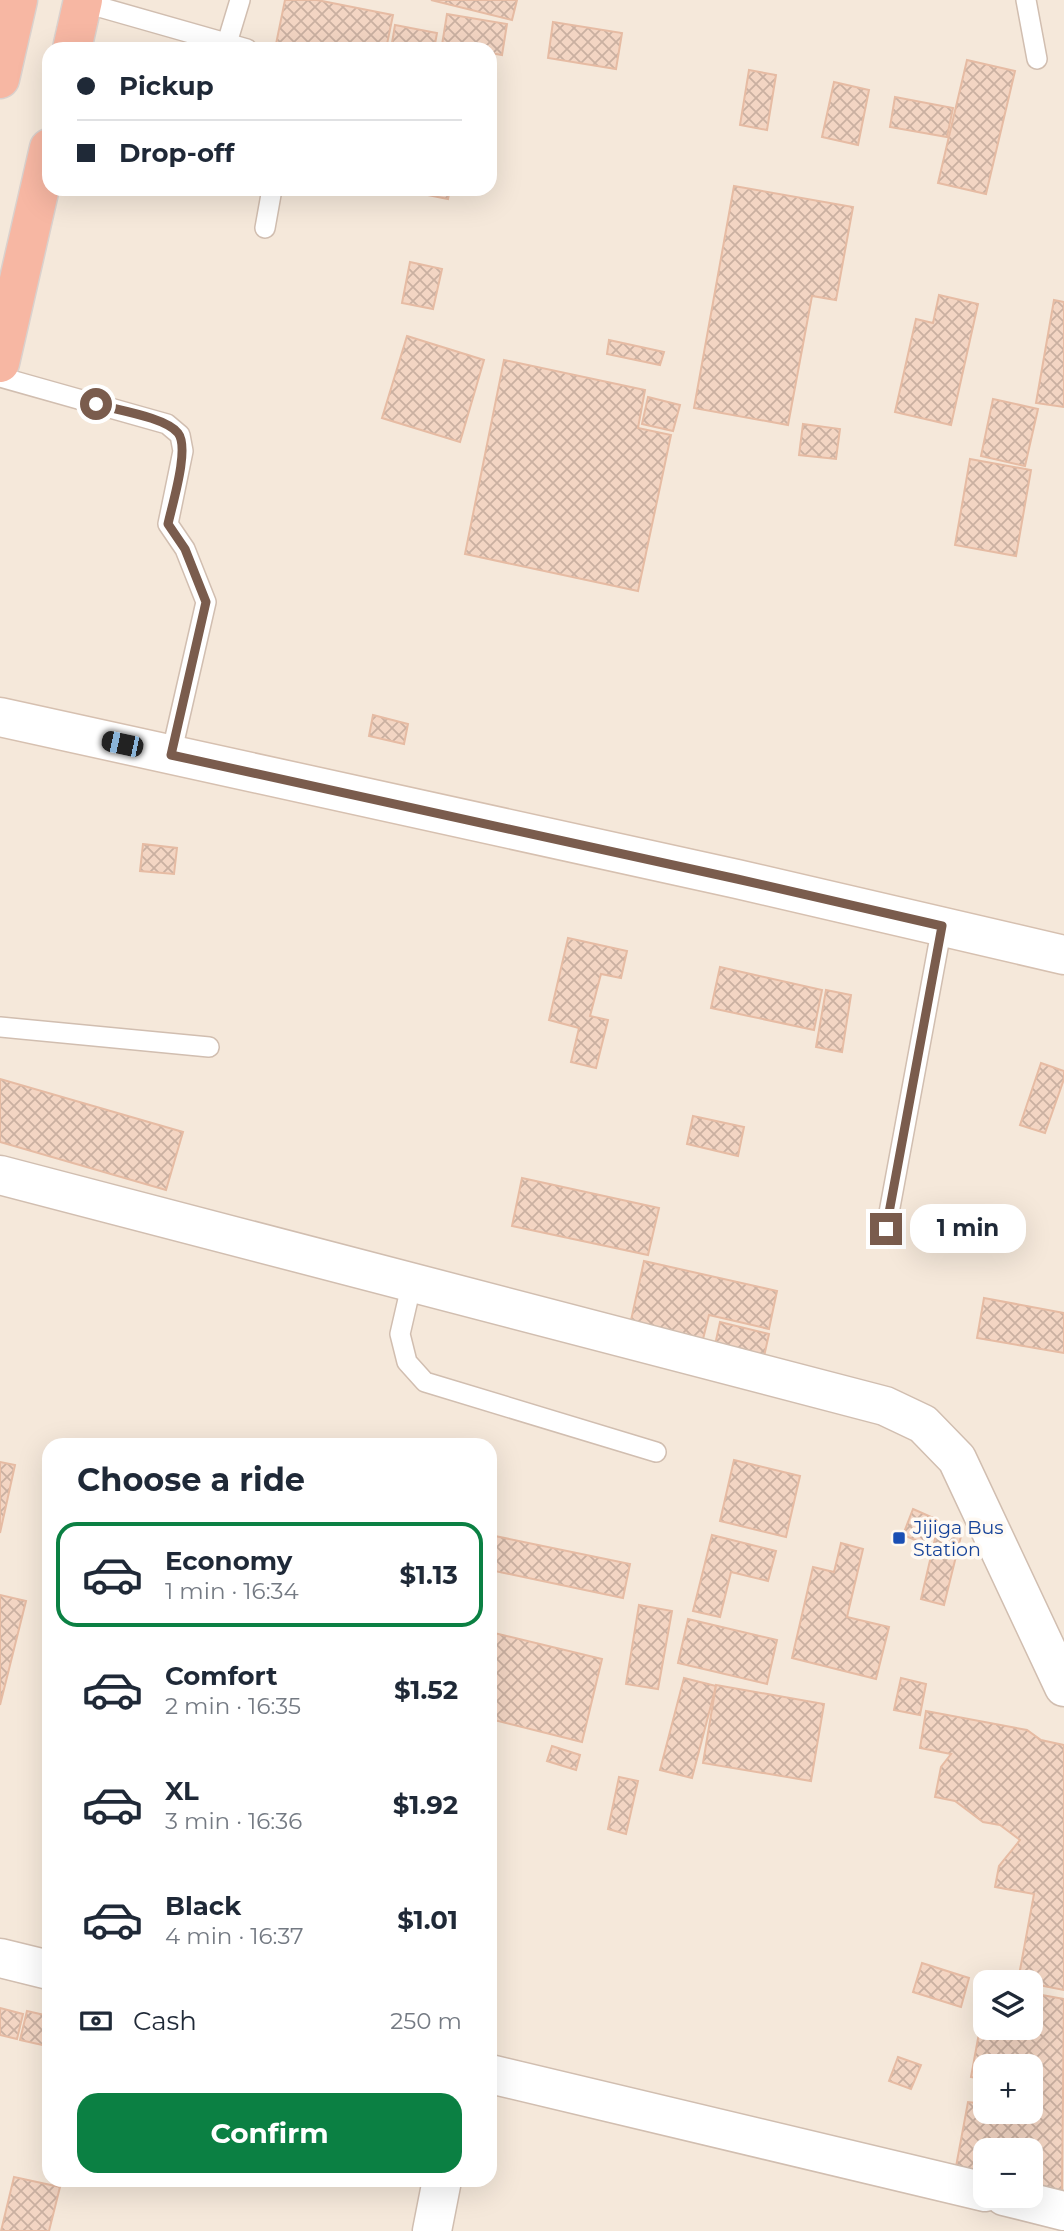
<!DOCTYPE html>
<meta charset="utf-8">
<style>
:root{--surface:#fff;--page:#f6f6f7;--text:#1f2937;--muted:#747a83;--line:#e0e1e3;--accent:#0b8043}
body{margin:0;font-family:Montserrat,sans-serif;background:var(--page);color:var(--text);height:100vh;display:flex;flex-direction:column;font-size:26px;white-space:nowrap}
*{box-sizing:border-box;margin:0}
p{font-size:23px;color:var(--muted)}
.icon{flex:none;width:38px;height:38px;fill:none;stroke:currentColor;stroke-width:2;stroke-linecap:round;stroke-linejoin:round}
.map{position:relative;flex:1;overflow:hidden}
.drawer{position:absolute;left:42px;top:1438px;width:455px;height:749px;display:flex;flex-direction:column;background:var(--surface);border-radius:21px;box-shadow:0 7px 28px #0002}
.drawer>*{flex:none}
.hud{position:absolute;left:42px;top:42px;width:455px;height:154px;border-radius:21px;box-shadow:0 7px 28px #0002;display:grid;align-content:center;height:154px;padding:0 35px;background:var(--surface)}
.controls{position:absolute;left:973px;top:1970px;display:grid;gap:14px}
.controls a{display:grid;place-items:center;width:70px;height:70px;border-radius:14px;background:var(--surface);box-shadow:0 7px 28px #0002;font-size:35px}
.end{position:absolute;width:32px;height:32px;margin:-16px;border:9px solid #7a5c4d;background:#fff;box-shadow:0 0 0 4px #fff}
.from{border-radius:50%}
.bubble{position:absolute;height:49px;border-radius:21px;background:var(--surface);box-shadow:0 7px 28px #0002;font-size:23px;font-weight:700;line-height:49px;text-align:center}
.car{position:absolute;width:21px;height:42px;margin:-21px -10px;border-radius:9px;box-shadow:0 0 5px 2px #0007;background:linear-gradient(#222 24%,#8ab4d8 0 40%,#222 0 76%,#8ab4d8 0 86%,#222 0)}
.hud b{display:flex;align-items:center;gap:24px;height:66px;font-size:26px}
.hud b+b{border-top:2px solid var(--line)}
.hud i{width:18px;height:18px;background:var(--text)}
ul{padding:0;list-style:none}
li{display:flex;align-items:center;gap:21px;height:105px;margin:0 14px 10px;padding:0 21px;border:4px solid transparent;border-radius:21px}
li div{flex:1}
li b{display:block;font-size:26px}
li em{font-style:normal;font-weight:700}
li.active{border-color:var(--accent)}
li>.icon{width:63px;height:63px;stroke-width:1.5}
h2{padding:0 35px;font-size:32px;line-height:84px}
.pay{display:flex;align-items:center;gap:18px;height:77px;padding:0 35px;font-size:26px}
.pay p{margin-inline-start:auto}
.button{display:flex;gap:14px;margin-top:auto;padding:14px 35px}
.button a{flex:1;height:80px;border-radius:21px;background:var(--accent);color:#fff;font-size:28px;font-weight:700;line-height:80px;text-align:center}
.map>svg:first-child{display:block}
.residential{fill:#f5e8da;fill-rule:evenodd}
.building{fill:url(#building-cross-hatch);stroke:#e6bba3;stroke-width:2}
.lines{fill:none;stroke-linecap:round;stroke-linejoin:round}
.lane-casing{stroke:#d1beb0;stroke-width:22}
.street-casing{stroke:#d1beb0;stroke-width:41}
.secondary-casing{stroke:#d6c0b0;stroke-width:41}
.highway-casing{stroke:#dad1cd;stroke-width:41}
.lane{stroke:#fff;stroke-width:19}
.street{stroke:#fff;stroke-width:38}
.secondary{stroke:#fff;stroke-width:38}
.highway{stroke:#f7b7a3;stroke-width:38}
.route{stroke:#7a5c4d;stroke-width:9}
.transit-dot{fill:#1a4fb4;stroke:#fffaf3;stroke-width:2.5}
.labels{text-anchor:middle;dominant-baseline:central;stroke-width:7;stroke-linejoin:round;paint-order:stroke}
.transit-label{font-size:19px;fill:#164399;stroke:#fffaf3;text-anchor:start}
</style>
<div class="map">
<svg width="1064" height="2231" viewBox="0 0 1064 2231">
<defs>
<pattern id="building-cross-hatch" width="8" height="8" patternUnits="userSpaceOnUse" patternTransform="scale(1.75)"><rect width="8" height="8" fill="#f3d5c3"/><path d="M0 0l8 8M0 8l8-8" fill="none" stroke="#cab0a1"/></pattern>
</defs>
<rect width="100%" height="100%" fill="#fdf6ec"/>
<path class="residential" d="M0 0H1064V2231H0ZM49 49H490V189H49ZM49 1446H490V2180H49ZM985 1983H1031V2028H985ZM985 2067H1031V2112H985ZM985 2151H1031V2196H985Z"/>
<g class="building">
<path d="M285 0H317L393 15 386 49H275Z"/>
<path d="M431 0H517L512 20Z"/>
<path d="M447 14 507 24 502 55 490 53V49H466L442 45Z"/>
<path d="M553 22 622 33 616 69 548 58Z"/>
<path d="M395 25 437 33 434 49H391Z"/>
<path d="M967 60 1015 71 986 194 938 183Z"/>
<path d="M749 70 776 75 767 130 740 125Z"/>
<path d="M834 82 869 90 858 145 822 137Z"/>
<path d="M895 97 953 108 947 137 890 127Z"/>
<path d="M734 186 853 207 836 300 812 296 788 425 694 408Z"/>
<path d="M398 189H450L448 199Z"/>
<path d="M410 262 442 269 433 309 402 303Z"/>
<path d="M939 295 978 304 951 425 895 412 916 319 933 323Z"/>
<path d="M1054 300 1064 302V407L1036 403Z"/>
<path d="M407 336 484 360 460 442 382 418Z"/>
<path d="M609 340 664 352 660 365 607 354Z"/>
<path d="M504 360 645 390 638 428 671 435 638 591 465 554Z"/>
<path d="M648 397 680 405 673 431 642 424Z"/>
<path d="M993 399 1038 409 1025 466 981 456Z"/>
<path d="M803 424 840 429 836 459 799 455Z"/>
<path d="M970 459 1031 470 1016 556 955 545Z"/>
<path d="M373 715 408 724 404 744 369 736Z"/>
<path d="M143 844 177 848 174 874 140 871Z"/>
<path d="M568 938 627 951 621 978 601 974 590 1016 608 1020 596 1068 571 1062 579 1028 549 1020Z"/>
<path d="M720 967 822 990 814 1030 711 1008Z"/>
<path d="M826 990 851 995 842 1052 816 1047Z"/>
<path d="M1041 1063 1064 1071V1079L1045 1133 1020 1125Z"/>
<path d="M0 1079 183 1132 166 1190 0 1142Z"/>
<path d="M693 1116 744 1127 738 1156 687 1144Z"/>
<path d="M522 1178 659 1208 648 1255 512 1226Z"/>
<path d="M644 1261 777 1291 769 1329 709 1315 700 1351 628 1334Z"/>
<path d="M984 1298 1064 1313V1353L977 1338Z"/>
<path d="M720 1322 769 1334 759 1379 710 1368Z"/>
<path d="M734 1460 800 1476 786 1537 720 1521Z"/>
<path d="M0 1462 15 1465 0 1533Z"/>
<path d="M913 1509 938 1520 927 1545 903 1535Z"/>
<path d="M938 1526 962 1532 944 1605 921 1599Z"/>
<path d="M490 1535 630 1564 623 1598 490 1570Z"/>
<path d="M712 1535 776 1551 768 1581 731 1572 720 1617 693 1611Z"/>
<path d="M841 1543 863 1549 847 1617 889 1627 876 1679 792 1658 813 1567 834 1572Z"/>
<path d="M0 1595 26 1601 0 1705Z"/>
<path d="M639 1605 672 1611 658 1689 626 1684Z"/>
<path d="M688 1619 777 1640 767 1684 678 1663Z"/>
<path d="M490 1632 602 1659 582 1742 490 1719Z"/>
<path d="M684 1678 716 1686 692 1778 660 1770Z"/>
<path d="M901 1678 926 1684 920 1715 894 1710Z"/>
<path d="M716 1685 824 1704 811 1781 703 1763Z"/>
<path d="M926 1711 1027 1730 1041 1740 1064 1745V1990L1018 1981 1034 1894 995 1887 999 1866 1020 1840 1000 1825 983 1822 955 1801 935 1797 941 1767 951 1754 920 1748Z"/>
<path d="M552 1746 580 1755 576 1770 547 1761Z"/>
<path d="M619 1777 638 1781 626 1834 608 1829Z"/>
<path d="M922 1963 969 1978 961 2007 913 1992Z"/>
<path d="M1031 1993 1064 1999 1062 2192 1031 2186V2151H985V2177L955 2172 968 2102 985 2104V2112H1031V2067H985V2080L971 2077 985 2000V2028H1031Z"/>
<path d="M0 2008 23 2014 17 2039 0 2035Z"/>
<path d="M27 2011 49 2016 47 2046 20 2040Z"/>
<path d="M898 2057 921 2065 911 2089 889 2081Z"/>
<path d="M14 2177 60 2187 49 2231H1Z"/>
</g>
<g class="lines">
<defs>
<g id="lane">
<path d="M1026 0 1037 59"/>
<path d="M82 2 247 49"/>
<path d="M227 43 240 0"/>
<path d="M265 228 272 189"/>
<path d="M0 377 167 424 180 435 183 451 168 524 185 549 206 602 171 755"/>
<path d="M0 1027 209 1047"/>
<path d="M886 1229 942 926"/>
<path d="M412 1282 400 1334 407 1362 425 1382 656 1452"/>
</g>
<g id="street">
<path d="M0 1175 885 1406 923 1424 957 1459 1064 1687"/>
<path d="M0 1958 49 1970"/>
<path d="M490 2074 985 2192"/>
<path d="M1004 2196 1064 2211"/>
<path d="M432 2231 442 2180"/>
</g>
<path id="secondary" d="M0 717 737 879 1064 955"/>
<g id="highway">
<path d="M72 49 83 0"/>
<path d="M0 79 18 0"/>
<path d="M0 363 49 148"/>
</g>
</defs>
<use href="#lane" class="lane-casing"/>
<use href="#street" class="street-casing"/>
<use href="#secondary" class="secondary-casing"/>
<use href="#highway" class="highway-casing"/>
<use href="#lane" class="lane"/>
<use href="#street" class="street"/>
<use href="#secondary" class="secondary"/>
<use href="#highway" class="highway"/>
</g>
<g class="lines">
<path class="route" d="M96 404C116 410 165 417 178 433 190 448 172 505 168 524L185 549 206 602 171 755 737 879 942 926 886 1229"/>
</g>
<rect class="transit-dot" x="892" y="1531" width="14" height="14" rx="3.5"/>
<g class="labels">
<g class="transit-label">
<text x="913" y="1527">Jijiga Bus<tspan x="913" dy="22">Station</tspan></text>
</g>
</g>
</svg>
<div class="controls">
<a><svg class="icon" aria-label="layers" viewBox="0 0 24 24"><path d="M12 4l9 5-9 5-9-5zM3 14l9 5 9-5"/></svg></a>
<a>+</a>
<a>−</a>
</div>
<i class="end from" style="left:96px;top:404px"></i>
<i class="end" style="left:886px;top:1229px"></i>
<div class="bubble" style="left:910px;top:1204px;width:116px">1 min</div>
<i class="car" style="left:122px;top:744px;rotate:282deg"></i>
<div class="hud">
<b><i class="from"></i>Pickup</b>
<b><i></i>Drop-off</b>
</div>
<section class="drawer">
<h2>Choose a ride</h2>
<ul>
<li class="active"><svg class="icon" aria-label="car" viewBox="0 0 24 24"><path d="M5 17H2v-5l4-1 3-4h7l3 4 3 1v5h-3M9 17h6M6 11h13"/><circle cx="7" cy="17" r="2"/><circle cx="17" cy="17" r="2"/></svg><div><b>Economy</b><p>1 min · 16:34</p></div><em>$1.13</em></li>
<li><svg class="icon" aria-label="car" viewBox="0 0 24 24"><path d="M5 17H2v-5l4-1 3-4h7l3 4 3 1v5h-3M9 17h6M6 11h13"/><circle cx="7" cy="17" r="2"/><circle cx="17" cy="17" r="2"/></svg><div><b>Comfort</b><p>2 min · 16:35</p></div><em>$1.52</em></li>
<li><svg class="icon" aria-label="car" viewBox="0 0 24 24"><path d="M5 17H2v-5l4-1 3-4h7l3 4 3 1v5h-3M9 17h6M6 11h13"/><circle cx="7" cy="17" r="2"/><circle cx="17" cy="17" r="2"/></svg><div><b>XL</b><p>3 min · 16:36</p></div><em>$1.92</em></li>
<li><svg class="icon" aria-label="car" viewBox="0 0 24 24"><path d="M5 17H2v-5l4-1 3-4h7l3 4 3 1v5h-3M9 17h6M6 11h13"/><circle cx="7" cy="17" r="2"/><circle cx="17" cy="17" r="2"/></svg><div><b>Black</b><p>4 min · 16:37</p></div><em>$1.01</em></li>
</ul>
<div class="pay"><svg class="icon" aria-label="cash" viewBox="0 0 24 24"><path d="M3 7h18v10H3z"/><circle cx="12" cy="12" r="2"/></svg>Cash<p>250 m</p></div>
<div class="button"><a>Confirm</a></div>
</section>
</div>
